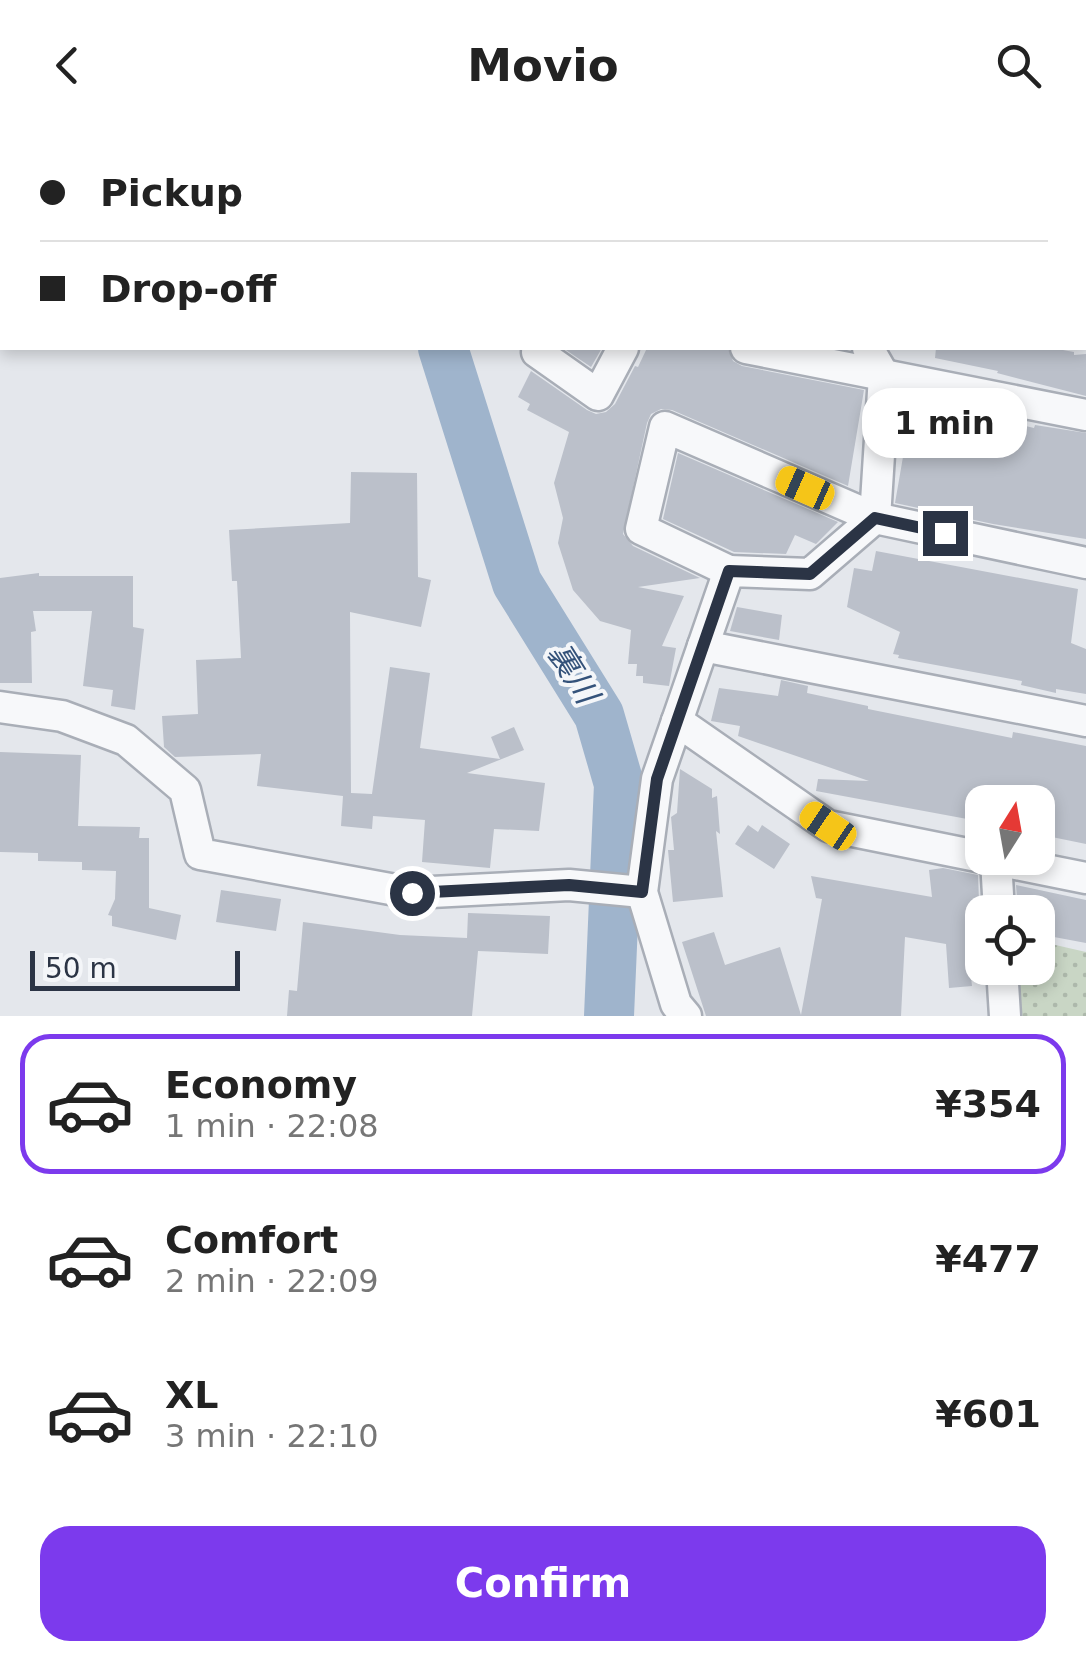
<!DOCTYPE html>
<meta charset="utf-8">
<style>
:root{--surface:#fff;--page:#f6f6f6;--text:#222;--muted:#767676;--line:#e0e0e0;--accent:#7c3aed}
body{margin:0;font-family:"DejaVu Sans","Noto Sans JP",sans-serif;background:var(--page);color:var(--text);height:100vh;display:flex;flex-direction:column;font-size:38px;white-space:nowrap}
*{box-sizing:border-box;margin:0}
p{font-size:32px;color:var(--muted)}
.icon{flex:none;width:55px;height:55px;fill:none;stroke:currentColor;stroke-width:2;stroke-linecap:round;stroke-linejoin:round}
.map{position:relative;height:886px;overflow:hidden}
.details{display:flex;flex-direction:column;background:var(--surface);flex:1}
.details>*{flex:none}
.banner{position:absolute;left:0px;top:0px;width:1088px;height:220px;box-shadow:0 5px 15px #0003;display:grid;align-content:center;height:220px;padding:0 40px;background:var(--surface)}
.needle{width:65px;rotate:11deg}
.controls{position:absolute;left:965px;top:655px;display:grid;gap:20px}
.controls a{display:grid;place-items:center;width:90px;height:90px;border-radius:20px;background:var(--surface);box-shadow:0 5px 15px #0003;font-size:50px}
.scale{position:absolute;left:30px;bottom:25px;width:210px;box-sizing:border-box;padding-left:10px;border:5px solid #2b3445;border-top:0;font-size:28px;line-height:35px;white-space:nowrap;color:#2b3445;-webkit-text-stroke:8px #f4f6f9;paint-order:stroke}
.end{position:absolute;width:45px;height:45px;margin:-22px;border:12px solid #2b3445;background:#fff;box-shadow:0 0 0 5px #fff}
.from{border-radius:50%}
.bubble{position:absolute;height:70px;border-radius:30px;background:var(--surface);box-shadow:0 5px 15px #0003;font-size:32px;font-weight:600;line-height:70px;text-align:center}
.car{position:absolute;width:30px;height:60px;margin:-30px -15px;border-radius:12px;box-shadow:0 0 8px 2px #0007;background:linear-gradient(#f5c518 24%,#345 0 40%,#f5c518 0 76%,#345 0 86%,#f5c518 0)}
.banner b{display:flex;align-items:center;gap:35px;height:95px;font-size:38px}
.banner b+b{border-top:2px solid var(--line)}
.banner i{width:25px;height:25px;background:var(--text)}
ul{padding:18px 0 0;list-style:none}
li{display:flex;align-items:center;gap:30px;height:140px;margin:0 20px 15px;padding:0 20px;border:5px solid transparent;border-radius:30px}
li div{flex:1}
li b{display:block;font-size:38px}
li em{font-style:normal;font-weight:600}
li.active{border-color:var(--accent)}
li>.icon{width:90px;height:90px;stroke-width:1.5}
.action{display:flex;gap:20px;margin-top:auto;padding:20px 40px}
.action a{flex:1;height:115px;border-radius:30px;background:var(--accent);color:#fff;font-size:40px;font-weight:600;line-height:115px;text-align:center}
header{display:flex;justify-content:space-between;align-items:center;height:130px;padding:0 40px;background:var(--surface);font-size:45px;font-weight:600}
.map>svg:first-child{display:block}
.grass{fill:url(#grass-dots)}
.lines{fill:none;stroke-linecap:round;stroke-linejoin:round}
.river{stroke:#9fb4cc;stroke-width:50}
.building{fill:#bbc0ca}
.minor-casing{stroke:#a9aeb7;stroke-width:35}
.minor{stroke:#f7f8fa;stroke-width:30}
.route{stroke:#2b3445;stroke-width:12}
.labels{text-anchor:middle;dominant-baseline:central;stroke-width:8;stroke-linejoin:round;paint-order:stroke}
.water-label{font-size:32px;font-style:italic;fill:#34527a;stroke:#f4f6f9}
</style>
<header><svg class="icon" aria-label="back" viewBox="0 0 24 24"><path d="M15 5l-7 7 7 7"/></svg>Movio<svg class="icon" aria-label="search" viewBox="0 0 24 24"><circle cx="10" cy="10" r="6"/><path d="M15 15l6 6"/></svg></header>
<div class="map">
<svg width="1086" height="886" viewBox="0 0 1086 886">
<defs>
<pattern id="grass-dots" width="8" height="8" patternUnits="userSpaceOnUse" patternTransform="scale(2.5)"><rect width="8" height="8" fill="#c9d6c5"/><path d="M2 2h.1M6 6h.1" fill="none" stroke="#adb8ab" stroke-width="1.8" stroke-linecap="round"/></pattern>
</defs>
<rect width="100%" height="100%" fill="#e4e7ec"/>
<path class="grass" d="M1038 811 1086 822V886H1018L1011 838H1038Z"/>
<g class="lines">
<g class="river">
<path d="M474 0 475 2"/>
<path d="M443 218 517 453 599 585 619 654 609 886"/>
</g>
</g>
<g class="building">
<path d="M563 218H602L591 237Z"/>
<path d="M647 218H728L733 231 742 236 864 260 848 356 672 280 661 279 651 284 647 293 623 404 633 416 700 448 638 457 684 466 662 516 676 518 669 556 643 553V546H636L637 534H628L631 500 600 491 573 460 558 413 563 388 554 353 569 302 527 280 530 274 518 267 531 241 587 280 596 284 606 282 615 274 635 236 638 237Z"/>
<path d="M936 218H1052L1074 222V225L1086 224V266L997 243 998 241 935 228Z"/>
<path d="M912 275 968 286 969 283 1034 298 1035 295 1086 303V409L993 394 895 373Z"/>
<path d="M678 323 838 392 816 414 795 405 786 424 734 422 663 389Z"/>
<path d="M351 342 417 343 418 447 431 450 421 497 350 482 351 663 372 664 390 537 430 543 420 618 500 629 491 607 514 597 524 620 467 643 545 653 539 701 494 699 490 738 422 732 425 690 373 686 372 699 341 696 343 666 257 656 261 624 175 627 164 617 162 586 198 584 196 530 241 528 237 451H232L229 400 350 393Z"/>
<path d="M876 421 1078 459 1071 513 1086 519V564L1056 559V563L1021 555 1022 551 898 528 899 525 893 524 900 502 847 477 854 438 872 441Z"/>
<path d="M39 443V446H133V497L144 499 135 580 111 576 113 560 83 556 92 481H33L36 501 31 502 32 553H0V448Z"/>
<path d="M737 477 782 485 779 510 730 501Z"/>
<path d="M781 550 808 556 807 563 868 576V579L1012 608 1013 602 1086 616V714L1047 706 1049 701 1038 699V672H981L978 691 816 661 818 649 869 651 738 606 740 596 711 591 719 558 778 566Z"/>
<path d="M0 622 81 625 78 696 140 697 139 708H149V778L181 785 176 810 112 796V786L108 785 115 769 116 741 82 740V732L38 731V723L0 722Z"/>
<path d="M680 639 712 659V668L717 666 720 704 716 701 723 767 673 772 668 720H674L671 687 677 683Z"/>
<path d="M748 695 758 702 762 695 790 714 774 739 735 714Z"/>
<path d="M943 738 978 745 982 847H971L972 856 949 858 946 814 905 807 901 886H706L682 812 714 802 725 835 780 817 801 885 822 769 816 768 811 746 932 767 929 740Z"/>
<path d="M1016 755 1086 770V813L1038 804V782H1018Z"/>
<path d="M221 760 281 769 276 801 216 792Z"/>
<path d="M468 783 550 786 548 824 478 821 472 886H287L289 860 297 861 303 792 400 805 467 808Z"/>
</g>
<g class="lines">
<defs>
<g id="minor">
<path d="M607 0 608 2"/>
<path d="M304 2V0"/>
<path d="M712 2V0"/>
<path d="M872 2V0"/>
<path d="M1085 141H1086"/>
<path d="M539 218 537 222 598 265 623 218"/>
<path d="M746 218 1086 285"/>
<path d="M729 441 641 399 665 297 875 388 1086 433"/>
<path d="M703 516 1086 591"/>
<path d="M0 577 62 586 126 610 185 660 200 724 412 763 569 755 642 762"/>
<path d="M677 591 828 696 982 727"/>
<path d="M986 728 1086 748"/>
<path d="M996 730 999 782"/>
<path d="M1002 838 1005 886"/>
<path d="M686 886 676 874 642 762 657 649 729 441 810 444 875 388 884 246 868 218"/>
</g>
</defs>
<use href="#minor" class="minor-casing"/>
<use href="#minor" class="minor"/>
</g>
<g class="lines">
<path class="route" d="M412 763 569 755 642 762 657 649 729 441 810 444 875 388 945 403"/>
</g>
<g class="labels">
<g class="water-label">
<text transform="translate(573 543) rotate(58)">裏川</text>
</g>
</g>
</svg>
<div class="controls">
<a><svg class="needle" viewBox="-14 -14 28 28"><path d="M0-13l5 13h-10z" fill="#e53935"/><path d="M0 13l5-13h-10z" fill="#767676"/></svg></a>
<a><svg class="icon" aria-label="locate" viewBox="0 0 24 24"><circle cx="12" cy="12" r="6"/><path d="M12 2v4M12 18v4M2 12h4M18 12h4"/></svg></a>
</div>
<div class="scale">50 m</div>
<i class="end from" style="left:412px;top:763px"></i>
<i class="end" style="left:945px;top:403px"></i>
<div class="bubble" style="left:862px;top:258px;width:165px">1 min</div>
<i class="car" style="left:805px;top:358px;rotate:294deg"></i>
<i class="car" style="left:828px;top:696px;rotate:304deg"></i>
<div class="banner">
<b><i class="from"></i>Pickup</b>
<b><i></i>Drop-off</b>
</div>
</div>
<section class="details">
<ul>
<li class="active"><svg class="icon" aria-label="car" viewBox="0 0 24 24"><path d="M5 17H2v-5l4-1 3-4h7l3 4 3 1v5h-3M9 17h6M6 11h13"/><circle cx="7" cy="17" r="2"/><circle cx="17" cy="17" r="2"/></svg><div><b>Economy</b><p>1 min · 22:08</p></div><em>¥354</em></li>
<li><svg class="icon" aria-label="car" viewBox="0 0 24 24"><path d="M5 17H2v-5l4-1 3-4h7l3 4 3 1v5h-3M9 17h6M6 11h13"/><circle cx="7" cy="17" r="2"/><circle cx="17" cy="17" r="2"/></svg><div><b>Comfort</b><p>2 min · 22:09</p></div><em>¥477</em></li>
<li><svg class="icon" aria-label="car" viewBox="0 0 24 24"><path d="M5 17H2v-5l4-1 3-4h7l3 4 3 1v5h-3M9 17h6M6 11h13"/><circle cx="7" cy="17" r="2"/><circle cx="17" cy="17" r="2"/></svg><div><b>XL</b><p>3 min · 22:10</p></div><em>¥601</em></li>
</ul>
<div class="action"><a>Confirm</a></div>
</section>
